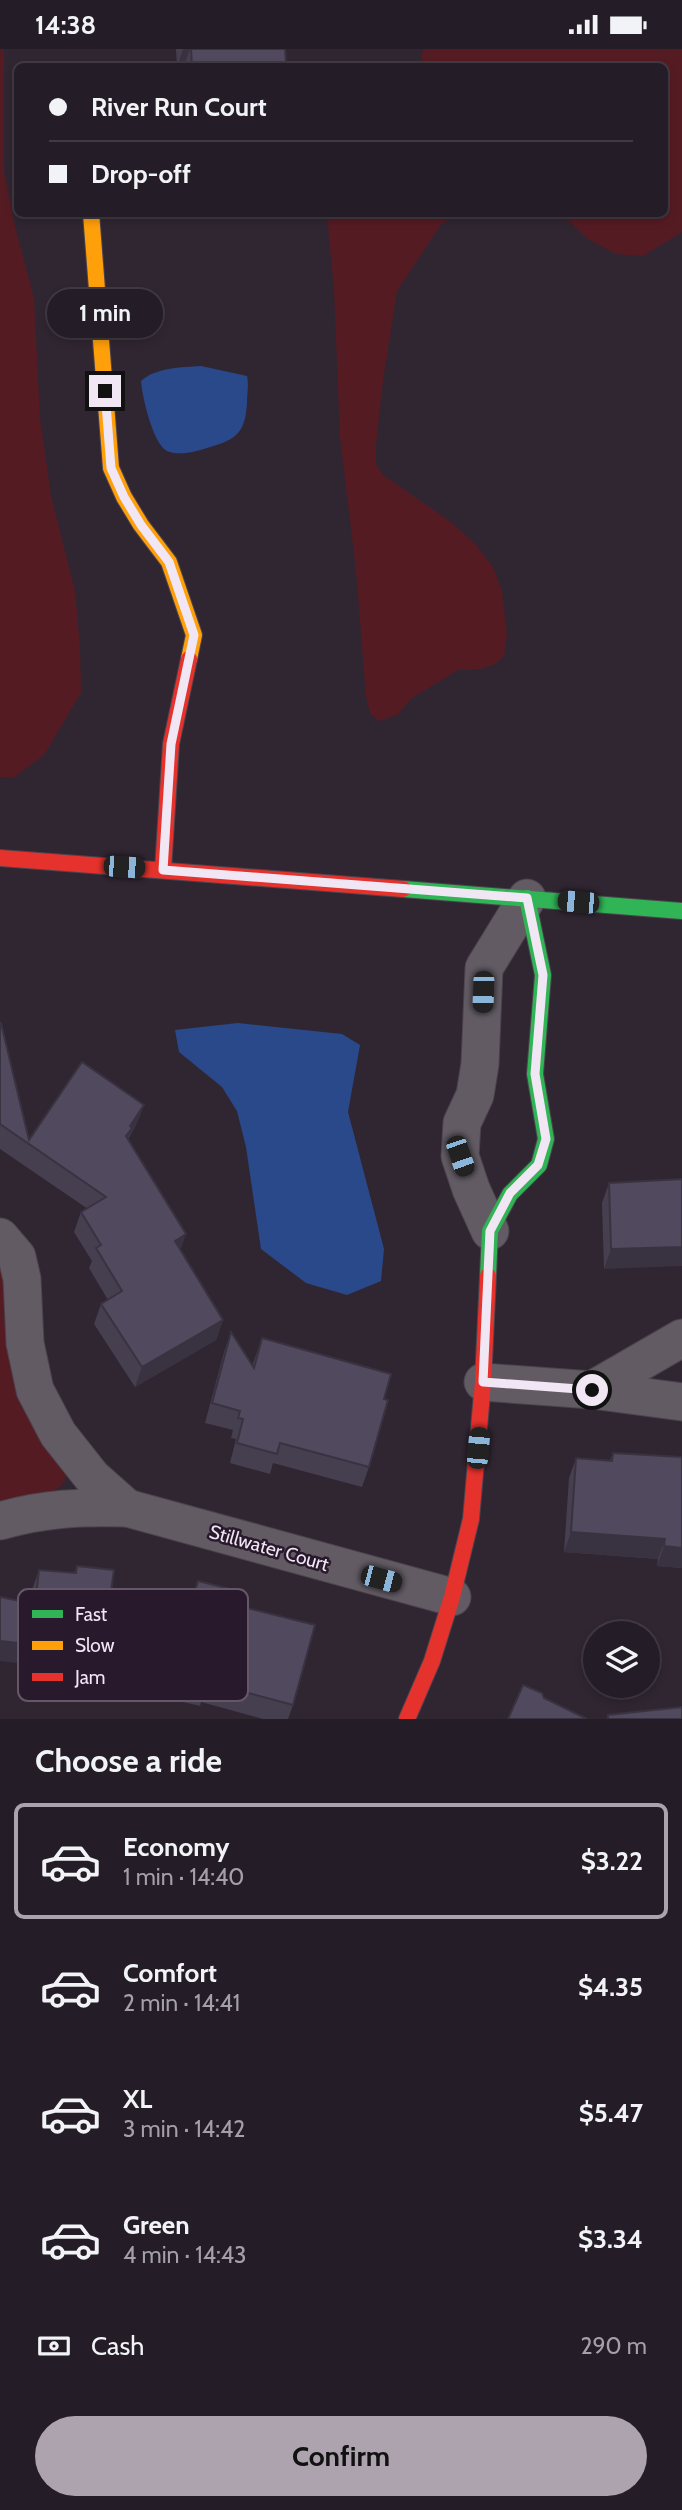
<!DOCTYPE html>
<meta charset="utf-8">
<style>
:root{--surface:#241c26;--page:#302932;--text:#f1f3f6;--muted:#a3a1a7;--line:#413a43;--accent:#ada3af}
body{margin:0;font-family:Cabin,sans-serif;background:var(--page);color:var(--text);height:100vh;display:flex;flex-direction:column;font-size:26px;white-space:nowrap}
*{box-sizing:border-box;margin:0}
p{font-size:23px;color:var(--muted)}
.icon{flex:none;width:38px;height:38px;fill:none;stroke:currentColor;stroke-width:2;stroke-linecap:round;stroke-linejoin:round}
.map{position:relative;height:1670px;overflow:hidden}
.sheet{display:flex;flex-direction:column;background:var(--surface);flex:1}
.sheet>*{flex:none}
.top-card{position:absolute;left:14px;top:14px;width:654px;height:154px;border-radius:10px;box-shadow:0 4px 10px #0003,0 0 0 2px var(--line);display:grid;align-content:center;height:154px;padding:0 35px;background:var(--surface)}
.buttons{position:absolute;left:583px;top:1572px;display:grid;gap:14px}
.buttons a{display:grid;place-items:center;width:77px;height:77px;border-radius:50%;background:var(--surface);box-shadow:0 4px 10px #0003,0 0 0 2px var(--line);font-size:35px}
.end{position:absolute;width:32px;height:32px;margin:-16px;border:9px solid #f1e6f3;background:#111;box-shadow:0 0 0 4px #111}
.from{border-radius:50%}
.bubble{position:absolute;height:49px;border-radius:24px;background:var(--surface);box-shadow:0 4px 10px #0003,0 0 0 2px var(--line);font-size:23px;font-weight:700;line-height:49px;text-align:center}
.car{position:absolute;width:21px;height:42px;margin:-21px -10px;border-radius:9px;box-shadow:0 0 5px 2px #0007;background:linear-gradient(#222 24%,#8ab4d8 0 40%,#222 0 76%,#8ab4d8 0 86%,#222 0)}
.top-card b{display:flex;align-items:center;gap:24px;height:66px;font-size:26px}
.top-card b+b{border-top:2px solid var(--line)}
.top-card i{width:18px;height:18px;background:var(--text)}
ul{padding:0;list-style:none}
li{display:flex;align-items:center;gap:21px;height:116px;margin:0 14px 10px;padding:0 21px;border:4px solid transparent;border-radius:10px}
li div{flex:1}
li b{display:block;font-size:26px}
li em{font-style:normal;font-weight:700}
li.on{border-color:var(--accent)}
li>.icon{width:63px;height:63px;stroke-width:1.5}
h2{padding:0 35px;font-size:32px;line-height:84px}
.pay{display:flex;align-items:center;gap:18px;height:77px;padding:0 35px;font-size:26px}
.pay p{margin-inline-start:auto}
.action{display:flex;gap:14px;margin-top:auto;padding:14px 35px}
.action a{flex:1;height:80px;border-radius:42px;background:var(--accent);color:#111;font-size:28px;font-weight:700;line-height:80px;text-align:center}
.status{display:flex;justify-content:space-between;align-items:center;height:49px;padding:0 35px;background:var(--surface);direction:ltr}
.status svg{height:19px;fill:currentColor}
.map>svg:first-child{display:block}
.green{fill:#551b23}
.water{fill:#2a498b}
.lines{fill:none;stroke-linecap:round;stroke-linejoin:round}
.street-casing{stroke:#4b434d;stroke-width:39}
.fast-casing{stroke:#4b434d;stroke-width:18}
.slow-casing{stroke:#4b434d;stroke-width:18}
.jam-casing{stroke:#4b434d;stroke-width:18}
.street{stroke:#625b64;stroke-width:37}
.fast{stroke:#30b455;stroke-width:16}
.slow{stroke:#ff9f0a;stroke-width:16}
.jam{stroke:#e5322d;stroke-width:16}
.wall{fill:#463f50}
.shaded-wall{fill:#393341}
.building{fill:#51495d;stroke:#393341;stroke-width:2}
.route{stroke:#f1e6f3;stroke-width:9}
.labels{text-anchor:middle;dominant-baseline:central;stroke-width:5;stroke-linejoin:round;paint-order:stroke}
.street-label{font-size:19px;fill:#f1e6f3;stroke:#29192c}
.key{fill:#29192c;stroke:#655668;stroke-width:2}
.key-label{font-size:19px;fill:#f1e6f3}
</style>
<div class="status"><b>14:38</b><svg viewBox="0 0 49 12"><path d="M0 12V9h3v3zM5 12V6h3v6zM10 12V3h3v9zM15 12V0h3v12zM26 1h20v11H26zM47 4h2v5h-2z"/></svg></div>
<div class="map">
<svg width="682" height="1670" viewBox="0 0 682 1670">
<rect width="100%" height="100%" fill="#302632"/>
<g class="green">
<path d="M0 0H4V122L15 178 34 249 40 369 51 447 75 542 80 598 81 644 44 706 14 728H0Z"/>
<path d="M423 0H682V183L643 207 616 205 588 190 561 165 665 164V18L416 17 420 15Z"/>
<path d="M327 165H455L440 177 397 242 383 332 376 395V415L383 426 451 473 476 496 493 518 502 542 507 586 504 607 495 615 480 620 458 621 412 649 397 666 379 672 370 664 366 647 356 521 340 388 334 240Z"/>
<path d="M0 1216 4 1229C5 1267 5 1306 17 1343 26 1372 47 1398 65 1422 71 1448 18 1451 0 1456Z"/>
</g>
<g class="water">
<path d="M201 317 247 327C249 336 247 345 247 354 245 387 234 391 204 400 193 403 178 407 167 402 153 395 142 347 141 332 155 319 182 318 201 317Z"/>
<path d="M238 974 342 985 360 996 348 1063 384 1200 381 1232 347 1246 306 1234 261 1200 246 1098 237 1062 222 1038 179 1003 175 981Z"/>
</g>
<g class="lines">
<defs>
<g id="street">
<path d="M490 1182 471 1140 460 1107 462 1074 475 1046 480 1015 484 919 527 849"/>
<path d="M0 1188 17 1208 22 1230 25 1294 35 1341 58 1385 92 1428 127 1459"/>
<path d="M483 1333 592 1341 682 1353"/>
<path d="M592 1341 682 1289"/>
<path d="M0 1472C45 1459 80 1458 127 1459L452 1548"/>
</g>
<g id="fast">
<path d="M403 840 682 862"/>
<path d="M488 1227 490 1182 510 1145 539 1116 546 1090 535 1025 543 926 527 849"/>
</g>
<path id="slow" d="M91 164 111 419 124 448 141 476 169 513 194 586 189 610"/>
<g id="jam">
<path d="M0 809 403 840"/>
<path d="M163 821 171 695 189 610"/>
<path d="M407 1670 432 1612 452 1548 471 1470 483 1333 488 1227"/>
</g>
</defs>
<use href="#street" class="street-casing"/>
<use href="#fast" class="fast-casing"/>
<use href="#slow" class="slow-casing"/>
<use href="#jam" class="jam-casing"/>
<use href="#street" class="street"/>
<use href="#fast" class="fast"/>
<use href="#slow" class="slow"/>
<use href="#jam" class="jam"/>
</g>
<g class="wall">
<path d="M176 0H285L284 18H177Z"/>
<path d="M0 974 29 1091 144 1056 136 1076 128 1090 186 1185 180 1200 223 1271 216 1291 135 1338 94 1275 101 1255 108 1251 89 1219 92 1212 74 1183 81 1163 88 1160 0 1100Z"/>
<path d="M682 1130 604 1220 602 1154 609 1134Z"/>
<path d="M231 1283 252 1317 262 1289 384 1350 369 1418 362 1438 273 1414 270 1425 230 1414 236 1390 231 1389 233 1381 205 1374 224 1303Z"/>
<path d="M613 1404 682 1519 657 1517 658 1510 564 1503 569 1429 576 1409 610 1411Z"/>
<path d="M77 1517 111 1542 187 1562 198 1532 231 1555 293 1656 288 1670H263L201 1653 200 1657 124 1639 128 1627 30 1554 32 1541 39 1521 74 1524Z"/>
</g>
<g class="shaded-wall">
<path d="M183 0H190L184 17 177 18Z"/>
<path d="M286 13 284 18H265L266 15Z"/>
<path d="M144 1056 136 1076 128 1088 125 1099 122 1097 130 1077Z"/>
<path d="M186 1185 179 1205 175 1192Z"/>
<path d="M682 1198V1217L604 1220 611 1200Z"/>
<path d="M223 1271 216 1291 135 1338 142 1318Z"/>
<path d="M571 1483 665 1490 658 1510 564 1503Z"/>
<path d="M664 1497 682 1499V1519L657 1517Z"/>
<path d="M0 1592 135 1607 128 1627 0 1612Z"/>
</g>
<g class="building">
<path d="M191 0H285L286 13 266 15V18H192Z"/>
<path d="M0 974H1L29 1091 82 1013 144 1056 130 1077 132 1079 126 1087 186 1185 175 1192 223 1271 142 1318 101 1255 122 1242 96 1199 101 1196 81 1163 106 1148 0 1075Z"/>
<path d="M682 1130V1198L611 1200 609 1134Z"/>
<path d="M231 1283 254 1319 262 1289 391 1325 384 1350 388 1351 369 1418 280 1394 277 1405 237 1394 243 1370 238 1369 240 1362 212 1354Z"/>
<path d="M613 1404 682 1408V1499L664 1497 665 1490 571 1483 576 1409 612 1412Z"/>
<path d="M77 1517 114 1521 111 1542 189 1563 198 1532 234 1541 231 1555 315 1576 293 1656 208 1633 207 1637 131 1619 135 1607 0 1592V1548L35 1555 39 1521 76 1524Z"/>
<path d="M523 1636 542 1644 544 1649 587 1670H508Z"/>
<path d="M682 1658V1670H608V1666Z"/>
</g>
<g class="lines">
<path class="route" d="M105 342 111 419 124 448 141 476 169 513 194 586 171 695 163 821 527 849 543 926 535 1025 546 1090 538 1116 510 1144 490 1182 483 1333 592 1341"/>
</g>
<g class="labels">
<g class="street-label">
<text transform="translate(269 1499) rotate(16)">Stillwater Court</text>
</g>
</g>
<rect x="18" y="1540" width="230" height="112" rx="10" class="key"/>
<rect x="32" y="1561" width="31" height="8" fill="#30b455"/>
<rect x="32" y="1592" width="31" height="9" fill="#ff9f0a"/>
<rect x="32" y="1624" width="31" height="8" fill="#e5322d"/>
<g class="key-label">
<text x="75" y="1572">Fast</text>
<text x="75" y="1603">Slow</text>
<text x="75" y="1635">Jam</text>
</g>
</svg>
<div class="buttons">
<a><svg class="icon" aria-label="layers" viewBox="0 0 24 24"><path d="M12 4l9 5-9 5-9-5zM3 14l9 5 9-5"/></svg></a>
</div>
<i class="end from" style="left:592px;top:1341px"></i>
<i class="end" style="left:105px;top:342px"></i>
<div class="bubble" style="left:47px;top:240px;width:116px">1 min</div>
<i class="car" style="left:124px;top:818px;rotate:94deg"></i>
<i class="car" style="left:578px;top:853px;rotate:275deg"></i>
<i class="car" style="left:483px;top:943px;rotate:182deg"></i>
<i class="car" style="left:460px;top:1107px;rotate:161deg"></i>
<i class="car" style="left:478px;top:1399px;rotate:5deg"></i>
<i class="car" style="left:381px;top:1530px;rotate:105deg"></i>
<div class="top-card">
<b><i class="from"></i>River Run Court</b>
<b><i></i>Drop-off</b>
</div>
</div>
<section class="sheet">
<h2>Choose a ride</h2>
<ul>
<li class="on"><svg class="icon" aria-label="car" viewBox="0 0 24 24"><path d="M5 17H2v-5l4-1 3-4h7l3 4 3 1v5h-3M9 17h6M6 11h13"/><circle cx="7" cy="17" r="2"/><circle cx="17" cy="17" r="2"/></svg><div><b>Economy</b><p>1 min · 14:40</p></div><em>$3.22</em></li>
<li><svg class="icon" aria-label="car" viewBox="0 0 24 24"><path d="M5 17H2v-5l4-1 3-4h7l3 4 3 1v5h-3M9 17h6M6 11h13"/><circle cx="7" cy="17" r="2"/><circle cx="17" cy="17" r="2"/></svg><div><b>Comfort</b><p>2 min · 14:41</p></div><em>$4.35</em></li>
<li><svg class="icon" aria-label="car" viewBox="0 0 24 24"><path d="M5 17H2v-5l4-1 3-4h7l3 4 3 1v5h-3M9 17h6M6 11h13"/><circle cx="7" cy="17" r="2"/><circle cx="17" cy="17" r="2"/></svg><div><b>XL</b><p>3 min · 14:42</p></div><em>$5.47</em></li>
<li><svg class="icon" aria-label="car" viewBox="0 0 24 24"><path d="M5 17H2v-5l4-1 3-4h7l3 4 3 1v5h-3M9 17h6M6 11h13"/><circle cx="7" cy="17" r="2"/><circle cx="17" cy="17" r="2"/></svg><div><b>Green</b><p>4 min · 14:43</p></div><em>$3.34</em></li>
</ul>
<div class="pay"><svg class="icon" aria-label="cash" viewBox="0 0 24 24"><path d="M3 7h18v10H3z"/><circle cx="12" cy="12" r="2"/></svg>Cash<p>290 m</p></div>
<div class="action"><a>Confirm</a></div>
</section>
